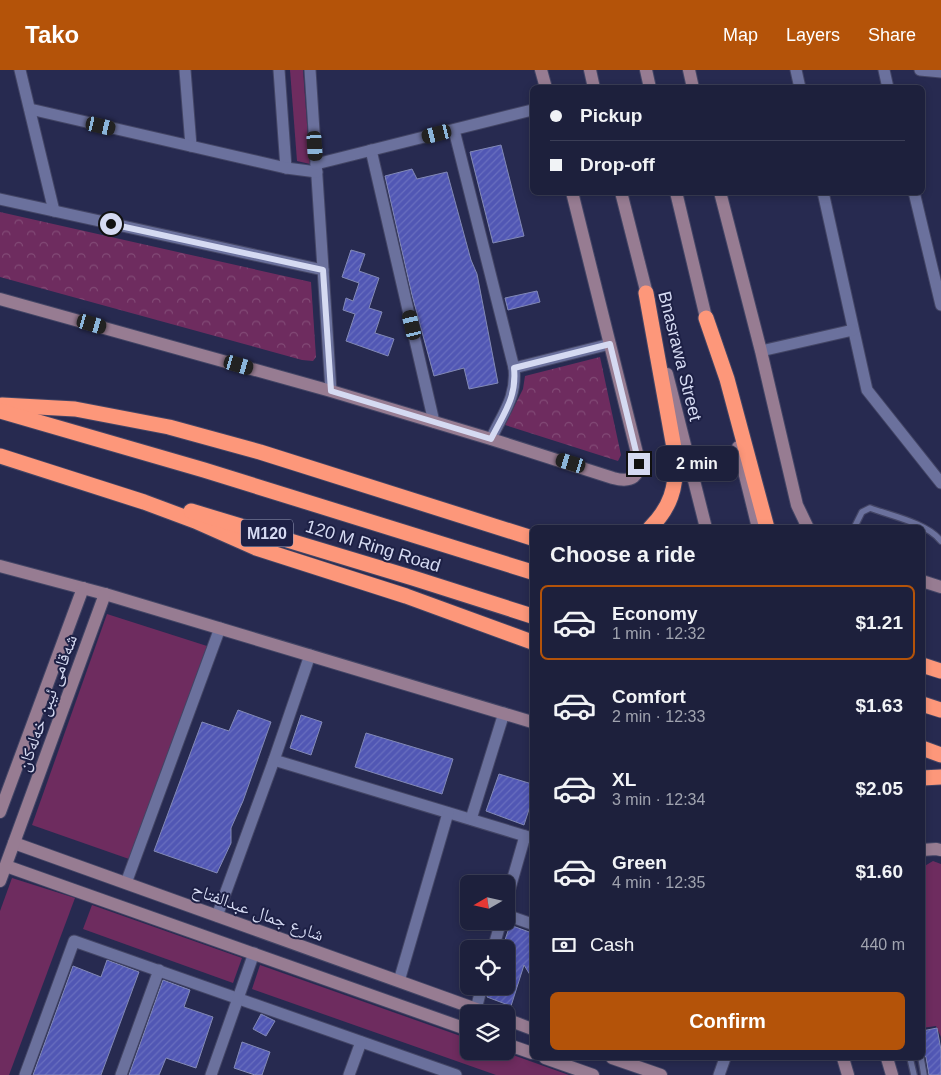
<!DOCTYPE html>
<meta charset="utf-8">
<style>
:root{--surface:#1d203c;--page:#2a2d47;--text:#f1f3f6;--muted:#a0a3af;--line:#3b3e56;--accent:#b45309}
body{margin:0;font-family:Helvetica,"Noto Naskh Arabic",sans-serif;background:var(--page);color:var(--text);height:100vh;display:flex;flex-direction:column;font-size:19px;white-space:nowrap}
*{box-sizing:border-box;margin:0}
p{font-size:16px;color:var(--muted)}
.icon{flex:none;width:28px;height:28px;fill:none;stroke:currentColor;stroke-width:2;stroke-linecap:round;stroke-linejoin:round}
.map{position:relative;flex:1;overflow:hidden}
.sheet{position:absolute;left:530px;top:455px;width:395px;height:535px;display:flex;flex-direction:column;background:var(--surface);border-radius:8px;box-shadow:0 2px 8px #0003,0 0 0 1px var(--line)}
.sheet>*{flex:none}
.guide{position:absolute;left:530px;top:15px;width:395px;height:110px;border-radius:8px;box-shadow:0 2px 8px #0003,0 0 0 1px var(--line);display:grid;align-content:center;height:110px;padding:0 20px;background:var(--surface)}
.needle{width:32px;rotate:261deg}
.controls{position:absolute;left:460px;top:805px;display:grid;gap:10px}
.controls a{display:grid;place-items:center;width:55px;height:55px;border-radius:8px;background:var(--surface);box-shadow:0 2px 8px #0003,0 0 0 1px var(--line);font-size:25px}
.end{position:absolute;width:22px;height:22px;margin:-11px;border:6px solid #d5daf2;background:#111;box-shadow:0 0 0 2px #111}
.from{border-radius:50%}
.bubble{position:absolute;height:35px;border-radius:8px;background:var(--surface);box-shadow:0 2px 8px #0003,0 0 0 1px var(--line);font-size:16px;font-weight:800;line-height:35px;text-align:center}
.car{position:absolute;width:15px;height:30px;margin:-15px -8px;border-radius:6px;box-shadow:0 0 4px 1px #0007;background:linear-gradient(#222 24%,#8ab4d8 0 40%,#222 0 76%,#8ab4d8 0 86%,#222 0)}
.guide b{display:flex;align-items:center;gap:18px;height:48px;font-size:19px}
.guide b+b{border-top:1px solid var(--line)}
.guide i{width:12px;height:12px;background:var(--text)}
ul{padding:0;list-style:none}
li{display:flex;align-items:center;gap:15px;height:75px;margin:0 10px 8px;padding:0 10px;border:2px solid transparent;border-radius:8px}
li div{flex:1}
li b{display:block;font-size:19px}
li em{font-style:normal;font-weight:800}
li.selected{border-color:var(--accent)}
li>.icon{width:45px;height:45px;stroke-width:1.5}
h2{padding:0 20px;font-size:22px;line-height:60px}
.pay{display:flex;align-items:center;gap:12px;height:55px;padding:0 20px;font-size:19px}
.pay p{margin-inline-start:auto}
.button{display:flex;gap:10px;margin-top:auto;padding:10px 20px}
.button a{flex:1;height:58px;border-radius:8px;background:var(--accent);color:#fff;font-size:20px;font-weight:800;line-height:58px;text-align:center}
header{display:flex;align-items:center;gap:30px;box-sizing:border-box;height:70px;padding:0 25px;background:var(--accent);color:#fff}
header strong{font-size:24px}
nav{display:flex;gap:28px;margin-inline-start:auto;font-size:18px}
.map>svg:first-child{display:block}
.forest{fill:url(#forest-crowns)}
.green{fill:#6e2c5f}
.building{fill:url(#building-hatch);stroke:#8289b6}
.lines{fill:none;stroke-linecap:round;stroke-linejoin:round}
.lane-casing{stroke:#434565;stroke-width:8}
.street-casing{stroke:#434565;stroke-width:13}
.secondary-casing{stroke:#434565;stroke-width:14}
.highway-casing{stroke:#434565;stroke-width:17}
.lane{stroke:#6b719d;stroke-width:5.5}
.street{stroke:#6b719d;stroke-width:11}
.secondary{stroke:#977c92;stroke-width:12}
.highway{stroke:#fd977a;stroke-width:15}
.route{stroke:#d5daf2;stroke-width:6}
.labels{text-anchor:middle;dominant-baseline:central;stroke-width:4;stroke-linejoin:round;paint-order:stroke}
.shield{fill:#1d2045;stroke:#9ea2be;stroke-width:1}
.shield-label{font-size:16px;font-weight:bold;fill:#d5daf2}
.street-label{font-size:18px;fill:#d5daf2;stroke:#1d2045}
</style>
<header>
<strong>Tako</strong>
<nav><a>Map</a><a>Layers</a><a>Share</a></nav>
</header>
<div class="map">
<svg width="941" height="1005" viewBox="0 0 941 1005">
<defs>
<pattern id="forest-crowns" width="20" height="18" patternUnits="userSpaceOnUse" patternTransform="scale(1.25)"><rect width="20" height="18" fill="#6e2c5f"/><path d="M2 6a3 3 0 1 1 6 0M12 15a3 3 0 1 1 6 0" fill="none" stroke="#824a76"/></pattern>
<pattern id="building-hatch" width="6" height="6" patternUnits="userSpaceOnUse" patternTransform="scale(1.25)"><rect width="6" height="6" fill="#5157b4"/><path d="M-1 1l2-2M0 6l6-6M5 7l2-2" fill="none" stroke="#696fbf"/></pattern>
</defs>
<rect width="100%" height="100%" fill="#272a50"/>
<g class="forest">
<path d="M0 142 311 212 316 287 313 291 302 290 0 207Z"/>
<path d="M600 287 621 385 618 391 505 355 523 319 525 306Z"/>
</g>
<g class="green">
<path d="M290 0H303L310 94 297 91Z"/>
<path d="M107 544 207 576 129 789 32 755Z"/>
<path d="M933 791 941 794V967L936 956 922 958 923 797Z"/>
<path d="M12 808 75 828 9 1005H0V841Z"/>
<path d="M92 835 242 888 233 913 83 859Z"/>
<path d="M260 895 469 969V981H502L569 1005H496L252 919Z"/>
</g>
<g class="building">
<path d="M501 75 524 166 493 173 470 82Z"/>
<path d="M412 99 417 109 447 102 471 190 477 204 498 313 469 319 464 298 434 306 412 225 385 106Z"/>
<path d="M351 180 365 184 359 201 379 208 369 238 382 242 375 263 394 269 388 286 346 271 355 244 343 240 346 228 353 231 359 213 342 207Z"/>
<path d="M537 221 540 232 508 240 505 228Z"/>
<path d="M238 640 271 652 243 731 231 758V773L217 803 154 781 202 652 229 661Z"/>
<path d="M301 645 322 652 311 685 290 678Z"/>
<path d="M366 663 453 689 442 724 355 697Z"/>
<path d="M499 704 532 714V730L524 755 486 741Z"/>
<path d="M510 855 532 863V908L524 895 511 936 487 927 490 916H506V879H502Z"/>
<path d="M107 890 139 902 101 1005H33L73 896 101 907Z"/>
<path d="M163 910 190 920 184 937 213 947 196 998 166 988 159 1005H129Z"/>
<path d="M261 944 275 951 266 966 253 959Z"/>
<path d="M937 958 941 980V1005H929L926 987 922 984V961Z"/>
<path d="M242 972 270 982 262 1005H255L234 998Z"/>
</g>
<g class="lines">
<defs>
<g id="lane">
<path d="M854 458 862 442 870 438C892 446 927 453 941 471"/>
<path d="M910 988 914 1005"/>
<path d="M921 988 924 1005"/>
</g>
<g id="street">
<path d="M20 0 54 141"/>
<path d="M185 0 191 76"/>
<path d="M279 0 286 98"/>
<path d="M310 0 331 321"/>
<path d="M796 0 800 18"/>
<path d="M884 0 888 18"/>
<path d="M920 0 941 2"/>
<path d="M30 39 286 98 317 102"/>
<path d="M454 60 514 298C517 327 503 343 491 369"/>
<path d="M371 80 434 352"/>
<path d="M316 94 532 40"/>
<path d="M823 122 867 320 941 413"/>
<path d="M914 122 941 235"/>
<path d="M0 129 323 200"/>
<path d="M761 281 853 260"/>
<path d="M514 298 610 274"/>
<path d="M274 690 532 768"/>
<path d="M471 749 504 643"/>
<path d="M126 813 220 558"/>
<path d="M506 832 525 766"/>
<path d="M506 845 532 854"/>
<path d="M217 846 274 690 310 585"/>
<path d="M493 879 501 851"/>
<path d="M399 911 448 743"/>
<path d="M476 939 482 916"/>
<path d="M25 1005 74 871 456 1005"/>
<path d="M121 1005 159 900"/>
<path d="M211 1005 254 883"/>
<path d="M349 1005 361 972"/>
<path d="M719 1005 725 988"/>
</g>
<g id="secondary">
<path d="M541 0 546 18"/>
<path d="M590 0 594 18"/>
<path d="M646 0 650 18"/>
<path d="M689 0 693 18"/>
<path d="M621 122 649 232"/>
<path d="M676 122 708 256"/>
<path d="M720 122 761 281 797 435 808 458"/>
<path d="M0 229 331 321 491 369 613 408C632 413 641 407 638 387L572 122"/>
<path d="M667 304 706 458"/>
<path d="M738 377 758 458"/>
<path d="M0 496 105 524 532 652"/>
<path d="M922 511 941 517"/>
<path d="M0 742 83 518"/>
<path d="M14 773 490 944"/>
<path d="M922 780 936 779 941 780"/>
<path d="M6 796 469 960"/>
<path d="M0 811 105 524"/>
<path d="M506 949 532 959"/>
<path d="M506 974 532 983"/>
<path d="M545 988 593 1005"/>
<path d="M612 988 661 1005"/>
<path d="M843 988 848 1005"/>
<path d="M887 988 892 1005"/>
</g>
<g id="highway">
<path d="M646 223 676 389C676 418 671 437 650 458"/>
<path d="M706 248 727 309 767 458"/>
<path d="M2 335 75 339 169 357 260 382 532 468"/>
<path d="M0 341 204 400 532 502"/>
<path d="M0 386 144 432 195 451 256 478 406 526 532 572"/>
<path d="M191 441 413 508 532 546"/>
<path d="M922 595 941 601"/>
<path d="M922 634 941 640"/>
<path d="M922 678 941 685"/>
<path d="M922 708 941 707"/>
</g>
</defs>
<use href="#lane" class="lane-casing"/>
<use href="#street" class="street-casing"/>
<use href="#secondary" class="secondary-casing"/>
<use href="#highway" class="highway-casing"/>
<use href="#lane" class="lane"/>
<use href="#street" class="street"/>
<use href="#secondary" class="secondary"/>
<use href="#highway" class="highway"/>
</g>
<g class="lines">
<path class="route" d="M111 154 323 200 331 321 491 369C504 343 517 327 514 298L610 274 639 394"/>
</g>
<g class="labels">
<rect class="shield" x="241" y="449.5" width="52" height="27" rx="4"/>
<g class="shield-label">
<text x="267" y="463">M120</text>
</g>
<g class="street-label">
<text transform="translate(680 286) rotate(76)">Bnasrawa Street</text>
<text transform="translate(373 476) rotate(17)">120 M Ring Road</text>
<text transform="translate(47 633) rotate(-70)">شەقامی ئیبن خەلەکان</text>
<text transform="translate(258 842) rotate(20)">شارع جمال عبدالفتاح</text>
</g>
</g>
</svg>
<div class="controls">
<a><svg class="needle" viewBox="-14 -14 28 28"><path d="M0-13l5 13h-10z" fill="#e53935"/><path d="M0 13l5-13h-10z" fill="#a0a3af"/></svg></a>
<a><svg class="icon" aria-label="locate" viewBox="0 0 24 24"><circle cx="12" cy="12" r="6"/><path d="M12 2v4M12 18v4M2 12h4M18 12h4"/></svg></a>
<a><svg class="icon" aria-label="layers" viewBox="0 0 24 24"><path d="M12 4l9 5-9 5-9-5zM3 14l9 5 9-5"/></svg></a>
</div>
<i class="end from" style="left:111px;top:154px"></i>
<i class="end" style="left:639px;top:394px"></i>
<div class="bubble" style="left:656px;top:376px;width:82px">2 min</div>
<i class="car" style="left:101px;top:56px;rotate:103deg"></i>
<i class="car" style="left:437px;top:64px;rotate:256deg"></i>
<i class="car" style="left:315px;top:76px;rotate:176deg"></i>
<i class="car" style="left:92px;top:254px;rotate:106deg"></i>
<i class="car" style="left:412px;top:255px;rotate:347deg"></i>
<i class="car" style="left:239px;top:295px;rotate:106deg"></i>
<i class="car" style="left:571px;top:393px;rotate:287deg"></i>
<div class="guide">
<b><i class="from"></i>Pickup</b>
<b><i></i>Drop-off</b>
</div>
<section class="sheet">
<h2>Choose a ride</h2>
<ul>
<li class="selected"><svg class="icon" aria-label="car" viewBox="0 0 24 24"><path d="M5 17H2v-5l4-1 3-4h7l3 4 3 1v5h-3M9 17h6M6 11h13"/><circle cx="7" cy="17" r="2"/><circle cx="17" cy="17" r="2"/></svg><div><b>Economy</b><p>1 min · 12:32</p></div><em>$1.21</em></li>
<li><svg class="icon" aria-label="car" viewBox="0 0 24 24"><path d="M5 17H2v-5l4-1 3-4h7l3 4 3 1v5h-3M9 17h6M6 11h13"/><circle cx="7" cy="17" r="2"/><circle cx="17" cy="17" r="2"/></svg><div><b>Comfort</b><p>2 min · 12:33</p></div><em>$1.63</em></li>
<li><svg class="icon" aria-label="car" viewBox="0 0 24 24"><path d="M5 17H2v-5l4-1 3-4h7l3 4 3 1v5h-3M9 17h6M6 11h13"/><circle cx="7" cy="17" r="2"/><circle cx="17" cy="17" r="2"/></svg><div><b>XL</b><p>3 min · 12:34</p></div><em>$2.05</em></li>
<li><svg class="icon" aria-label="car" viewBox="0 0 24 24"><path d="M5 17H2v-5l4-1 3-4h7l3 4 3 1v5h-3M9 17h6M6 11h13"/><circle cx="7" cy="17" r="2"/><circle cx="17" cy="17" r="2"/></svg><div><b>Green</b><p>4 min · 12:35</p></div><em>$1.60</em></li>
</ul>
<div class="pay"><svg class="icon" aria-label="cash" viewBox="0 0 24 24"><path d="M3 7h18v10H3z"/><circle cx="12" cy="12" r="2"/></svg>Cash<p>440 m</p></div>
<div class="button"><a>Confirm</a></div>
</section>
</div>
